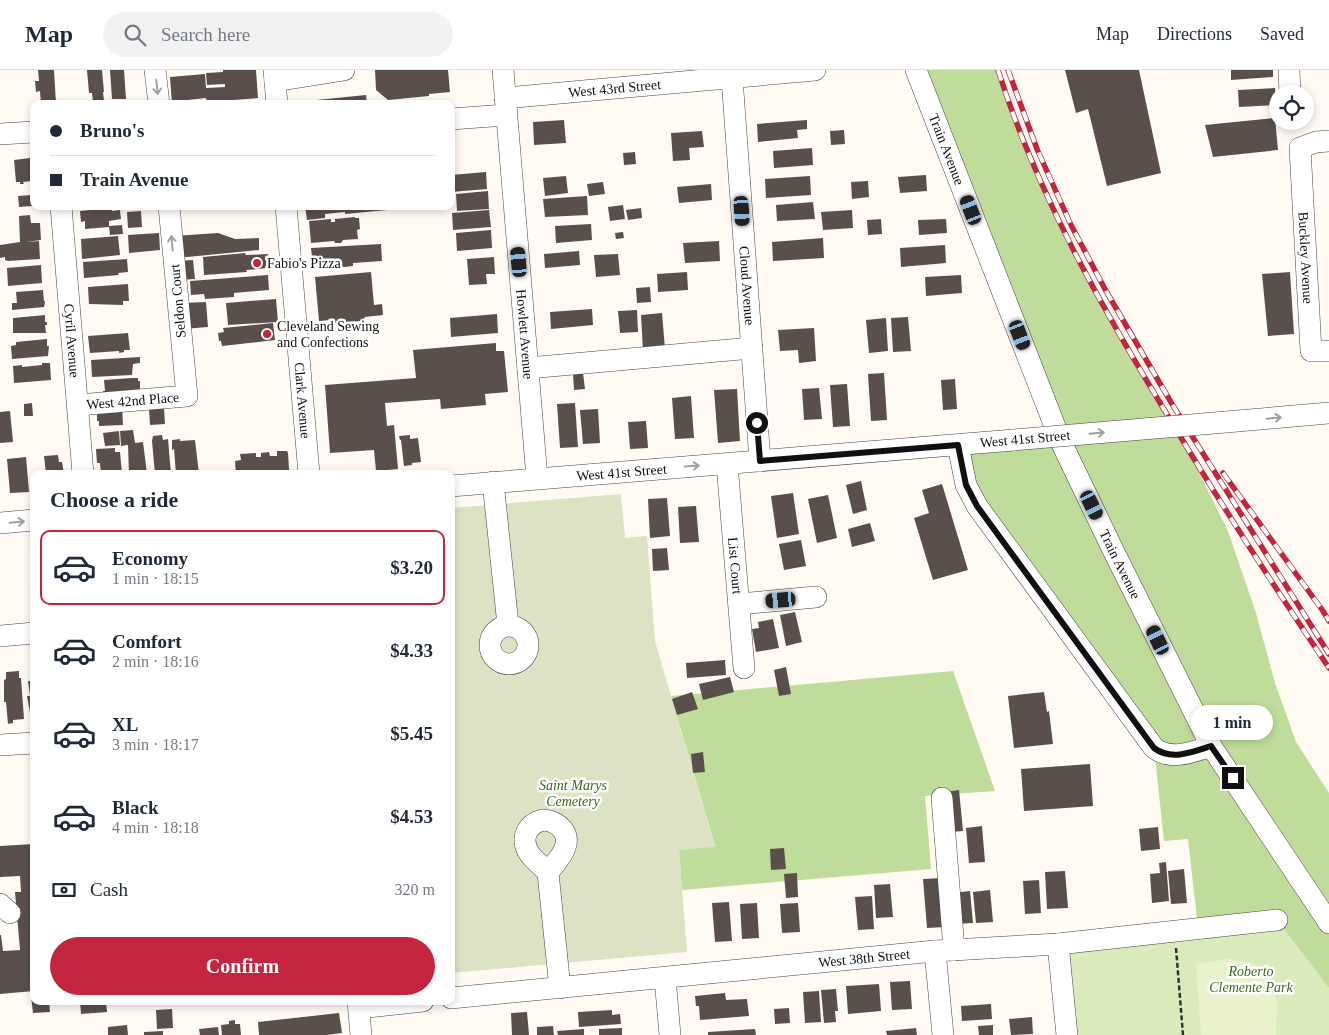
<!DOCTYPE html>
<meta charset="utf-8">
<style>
:root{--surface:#fff;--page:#f2f2f3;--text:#1f2937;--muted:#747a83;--line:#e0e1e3;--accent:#c3253e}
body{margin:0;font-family:Georgia,serif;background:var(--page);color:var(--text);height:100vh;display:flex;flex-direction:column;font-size:19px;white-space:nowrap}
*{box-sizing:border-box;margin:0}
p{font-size:16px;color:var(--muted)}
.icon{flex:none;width:28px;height:28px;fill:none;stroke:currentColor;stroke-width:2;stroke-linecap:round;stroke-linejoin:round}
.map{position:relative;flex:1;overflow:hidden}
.side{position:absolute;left:30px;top:400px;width:425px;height:535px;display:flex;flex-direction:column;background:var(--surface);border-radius:10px;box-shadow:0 2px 8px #0003}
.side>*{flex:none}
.top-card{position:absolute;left:30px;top:30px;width:425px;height:110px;border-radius:10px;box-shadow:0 2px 8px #0003;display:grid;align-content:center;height:110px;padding:0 20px;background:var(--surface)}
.tools{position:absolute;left:1269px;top:15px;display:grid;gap:10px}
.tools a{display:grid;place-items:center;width:45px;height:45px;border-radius:50%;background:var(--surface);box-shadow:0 2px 8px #0003;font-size:25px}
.end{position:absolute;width:22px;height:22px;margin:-11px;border:6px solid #101010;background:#fff;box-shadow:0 0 0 2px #fff}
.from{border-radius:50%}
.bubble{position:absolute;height:35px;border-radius:18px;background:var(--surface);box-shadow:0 2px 8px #0003;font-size:16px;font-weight:600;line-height:35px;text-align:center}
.car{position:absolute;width:15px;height:30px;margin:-15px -8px;border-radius:6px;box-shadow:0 0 4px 1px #0007;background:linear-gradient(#222 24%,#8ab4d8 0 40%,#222 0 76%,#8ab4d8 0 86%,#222 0)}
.top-card b{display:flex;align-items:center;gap:18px;height:48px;font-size:19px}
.top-card b+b{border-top:1px solid var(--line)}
.top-card i{width:12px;height:12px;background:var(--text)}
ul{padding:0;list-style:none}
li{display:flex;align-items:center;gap:15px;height:75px;margin:0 10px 8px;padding:0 10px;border:2px solid transparent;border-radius:10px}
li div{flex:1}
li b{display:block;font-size:19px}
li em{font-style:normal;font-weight:600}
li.on{border-color:var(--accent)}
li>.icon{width:45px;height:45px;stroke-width:1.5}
h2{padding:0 20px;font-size:22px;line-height:60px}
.pay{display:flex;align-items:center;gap:12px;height:55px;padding:0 20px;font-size:19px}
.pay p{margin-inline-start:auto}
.action{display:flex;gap:10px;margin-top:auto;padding:10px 20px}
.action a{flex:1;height:58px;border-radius:30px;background:var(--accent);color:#fff;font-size:20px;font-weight:600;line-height:58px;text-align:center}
header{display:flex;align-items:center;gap:30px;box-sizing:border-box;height:70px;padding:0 25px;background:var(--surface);border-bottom:1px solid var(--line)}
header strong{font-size:24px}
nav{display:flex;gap:28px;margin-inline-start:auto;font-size:18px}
.search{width:350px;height:45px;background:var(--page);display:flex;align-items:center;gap:12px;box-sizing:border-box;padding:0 18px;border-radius:28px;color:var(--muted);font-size:19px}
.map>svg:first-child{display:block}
.green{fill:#d9ebbb}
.forest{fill:#bfdc9a}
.cemetery{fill:#dce2c3}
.pitch{fill:#e9f2cd}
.building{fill:#59504c}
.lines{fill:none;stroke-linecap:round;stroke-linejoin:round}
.minor-casing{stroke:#434343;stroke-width:22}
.path{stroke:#323232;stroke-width:2.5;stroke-dasharray:5 2.5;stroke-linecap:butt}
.minor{stroke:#fff;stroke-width:21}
.rail-casing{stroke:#c3253e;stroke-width:5.5}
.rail{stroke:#fff;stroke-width:4;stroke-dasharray:11;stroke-linecap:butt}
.minor-bridge-casing{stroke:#434343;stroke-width:22;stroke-linecap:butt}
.minor-bridge{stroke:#fff;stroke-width:21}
.oneway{stroke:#9f9f9f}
.route{stroke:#101010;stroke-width:6}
.poi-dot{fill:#c3253e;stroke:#fff;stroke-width:2}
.labels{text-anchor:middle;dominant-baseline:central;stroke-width:5;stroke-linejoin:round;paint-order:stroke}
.street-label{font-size:14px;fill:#101010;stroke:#fff}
.poi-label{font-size:14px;fill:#101010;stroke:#fff;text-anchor:start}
.park-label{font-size:14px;font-style:italic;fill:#366a1e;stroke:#fff}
</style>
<header>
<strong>Map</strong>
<div class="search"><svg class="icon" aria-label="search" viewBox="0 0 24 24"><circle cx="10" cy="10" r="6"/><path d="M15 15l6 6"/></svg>Search here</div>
<nav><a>Map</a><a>Directions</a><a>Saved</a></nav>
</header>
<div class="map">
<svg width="1329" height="965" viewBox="0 0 1329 965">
<rect width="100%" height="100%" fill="#fffbf3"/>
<path class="green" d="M1277 850 1329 918V965H1067L1058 874Z"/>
<g class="forest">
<path d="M916 0H998L1028 82 1062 158 1097 227 1176 356 1228 461 1256 543 1275 613 1296 672 1329 723V918L1277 850 1198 858 1188 769 1164 771 1154 678 982 443 958 375 1061 366Z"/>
<path d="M953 601 995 721 925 726 931 799 682 820 679 780 715 776 671 626Z"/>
</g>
<path class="cemetery" d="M621 424 625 468 647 466 655 571 715 777 679 780 687 882 451 903V438Z"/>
<path class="pitch" d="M1230 889 1254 893 1271 911 1277 932 1276 965H1201L1196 894Z"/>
<g class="building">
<path d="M38 0H54L56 34H41L40 21 36 22 35 11H39Z"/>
<path d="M87 0H102L104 22H103L104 31 93 32 92 23H89Z"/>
<path d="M110 0H124L126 29H112Z"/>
<path d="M223 0H256L258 28 207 32 206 28 187 30V33L172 34 170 7 205 4 206 18 225 17V14L207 15 206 3 223 2Z"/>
<path d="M375 0H448L450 22 429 24V26L388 30 376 20Z"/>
<path d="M1065 0H1139L1161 103 1107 116 1088 39 1076 43Z"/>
<path d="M1231 0H1273V7L1231 10Z"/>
<path d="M1275 18 1276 35 1239 37 1238 20Z"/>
<path d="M366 25 367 34H308L307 31Z"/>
<path d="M1275 48 1278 80 1213 87 1205 55Z"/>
<path d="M564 50 566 73 534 75 533 52Z"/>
<path d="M807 50V59L797 60 798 68 758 72 757 54Z"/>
<path d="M844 60 845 74 831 75 830 61Z"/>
<path d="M702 61 704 77 689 78 690 90 673 91 671 63Z"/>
<path d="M812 78 813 95 774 98 773 81Z"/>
<path d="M635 82 636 94 624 95 623 83Z"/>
<path d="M30 88 32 111 23 112 24 114H20V112H16L14 90Z"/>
<path d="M486 102 487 119 451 122V105Z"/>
<path d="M926 105 927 121 900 123 898 107Z"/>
<path d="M566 106 568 123 545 126 543 108Z"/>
<path d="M810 106 811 125 766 128 765 109Z"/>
<path d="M868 111 869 127 852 129 851 112Z"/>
<path d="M603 112 605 124 589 126 587 114Z"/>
<path d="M711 114 712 130 679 133 677 117Z"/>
<path d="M488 121 489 139 457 141 456 124Z"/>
<path d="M31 125 32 136 19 137 18 126Z"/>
<path d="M587 126 588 145 545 147 543 129Z"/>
<path d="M813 132 815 149 777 151 776 135Z"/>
<path d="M623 135 625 149 610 151 608 137Z"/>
<path d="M305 136H387V140L345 144V142L325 144V148L307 150Z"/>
<path d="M111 138 112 141 120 140 121 149 109 151V157L85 159V151L81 152 80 141Z"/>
<path d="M641 138 642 148 628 150 626 140Z"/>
<path d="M489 140 491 157 453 160 452 143Z"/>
<path d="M852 140 853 158 823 160 821 142Z"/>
<path d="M141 141 142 157 128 158 127 142Z"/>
<path d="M30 145 31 153H40L41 170 26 172 39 171 40 189 8 191 5 190V187L0 188V175L20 172 19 146Z"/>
<path d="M355 147V148H359L360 159 357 160 358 169 343 170 341 173H335L334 171 311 173 309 151 331 149V152H335V149Z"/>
<path d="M881 149 882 164 868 165 867 150Z"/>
<path d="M946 149 947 163 919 165 918 150Z"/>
<path d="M591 154 592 170 556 173 555 156Z"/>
<path d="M122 155 123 164 110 165 109 156Z"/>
<path d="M491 160 492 178 457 181 456 163Z"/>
<path d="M623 162 624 168 616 169 615 163Z"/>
<path d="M159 163 160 180 129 183 128 165Z"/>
<path d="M218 163 235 169 259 168V180L177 188 174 166Z"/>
<path d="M118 166 120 185 82 189 81 169Z"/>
<path d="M823 168 824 188 773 191 772 172Z"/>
<path d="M719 171 720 191 685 193 683 173Z"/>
<path d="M381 174 382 191 353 193V196L336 198V195L333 197 313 198 311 178Z"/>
<path d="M945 175 946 193 901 197 900 178Z"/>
<path d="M579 181 580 195 545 198 544 184Z"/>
<path d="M245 183 246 185 268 184 269 198 246 200 247 202 204 205 203 187Z"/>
<path d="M618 184 620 205 596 207 594 185Z"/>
<path d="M494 187 495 204H486L487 214 469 215 467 189Z"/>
<path d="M127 189 128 202 118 203 119 205 84 208 83 192Z"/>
<path d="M193 190 195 209 177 210 176 191Z"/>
<path d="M41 195 42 213 8 216 7 198Z"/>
<path d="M371 202 374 235 382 234 383 245 365 247 363 251 333 253 331 250 319 251 315 207Z"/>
<path d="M687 202 688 220 658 222 657 204Z"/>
<path d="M1290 202 1294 264 1268 266 1262 204Z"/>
<path d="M268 205 269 220 234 223V227L205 229 204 224 191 225 190 211Z"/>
<path d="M961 205 962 223 926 226 925 207Z"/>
<path d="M128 214 129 231H123V235L89 234 88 217Z"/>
<path d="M650 217 651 232 637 233 636 218Z"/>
<path d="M43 220 44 231H45L44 237 12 240V233H17L16 222Z"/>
<path d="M276 229 278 252 228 255 226 233Z"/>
<path d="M206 232 208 257 183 259 182 233Z"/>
<path d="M592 239 593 255 551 259 550 242Z"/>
<path d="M637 240 638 262 620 263 618 241Z"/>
<path d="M662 243 665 279 643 281 641 245Z"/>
<path d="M497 244 498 263 451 267 450 248Z"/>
<path d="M45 245V252H47V255H45L46 263H13V248Z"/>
<path d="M908 247 911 281 893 282 891 248Z"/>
<path d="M886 248 888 281 869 283 866 250Z"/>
<path d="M273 253 275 270 222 276 221 271H219L218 263 224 262 223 258Z"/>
<path d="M814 258 816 291 799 293 798 280 780 281 778 260Z"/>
<path d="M128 263 130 280H124V282L119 283V281L90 283 88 266Z"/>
<path d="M47 269V276H49L48 286 12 289 11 276 16 275V272Z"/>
<path d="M496 273V281H504L508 322 485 324 486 335 441 339 440 329 385 333 387 356 394 355 398 399 376 401 374 380 330 383 325 315 416 308 413 280Z"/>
<path d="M140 287V293L133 294 132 305 92 307 91 290Z"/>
<path d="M42 293H50L51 310 14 313 13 296 22 295V297L42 295Z"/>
<path d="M583 303 585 319 574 320 573 304Z"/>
<path d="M884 303 887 350 871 351 868 304Z"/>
<path d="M131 308H138V311H140V319L103 325V321H105L104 310Z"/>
<path d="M955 309 957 339 943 340 941 310Z"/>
<path d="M847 314 850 356 833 357 830 315Z"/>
<path d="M819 318 822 349 804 350 802 319Z"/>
<path d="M737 319 740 371 718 373 714 320Z"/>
<path d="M691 326 694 368 675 369 672 328Z"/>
<path d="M32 333 33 346H24V334Z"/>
<path d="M575 333 578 377 560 378 557 334Z"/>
<path d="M122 337 123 355 99 356V351H97V338Z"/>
<path d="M164 338 165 354 150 355 149 339Z"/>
<path d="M598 339 600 373 583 374 580 340Z"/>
<path d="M10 341 13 372 0 373V342Z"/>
<path d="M646 351 648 378 630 379 628 352Z"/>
<path d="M133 360 135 373 143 372 147 404H129L128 375 121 376 120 361Z"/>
<path d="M119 361 120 375 105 376 103 363Z"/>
<path d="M162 365 163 370 168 369 171 404H155L152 371 153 366Z"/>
<path d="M410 365V369L418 368 421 392 412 393V395L404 396 401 370H400L399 366Z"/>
<path d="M180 369V371L195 370 199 404H176L174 379 172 380V370Z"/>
<path d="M115 378V382H120L122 404H101L100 393H97L96 379Z"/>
<path d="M277 381H287L288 383 289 399 292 404H236L235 391 241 390 240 384 256 383V387H261V383L269 382 270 386H277Z"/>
<path d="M58 385 59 392H62L64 404H46L44 386Z"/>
<path d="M26 387 29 422 10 423 7 389Z"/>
<path d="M861 411 867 440 853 444 846 415Z"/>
<path d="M942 414 968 500 933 510 914 448 929 443 922 420Z"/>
<path d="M793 423 799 464 777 468 771 426Z"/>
<path d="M828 425 837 468 817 473 808 429Z"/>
<path d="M667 428 670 466 650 468 648 429Z"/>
<path d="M696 436 699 472 680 473 678 437Z"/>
<path d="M870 453 875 471 852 477 848 459Z"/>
<path d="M801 470 806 496 784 500 779 474Z"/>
<path d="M667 478 669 500 653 501 652 479Z"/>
<path d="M795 542 802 572 786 576 780 545Z"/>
<path d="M773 549 779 578 756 582 752 559 759 558 758 552Z"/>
<path d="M30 575H34V590H32Z"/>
<path d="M725 590 726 605 687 608 686 593Z"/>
<path d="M786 597 791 624 779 626 774 600Z"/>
<path d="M19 601V608H21L24 649 13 650V653L8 654 6 632H4V610L6 609V602Z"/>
<path d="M32 606H34V648H31L27 626H30L28 611H32Z"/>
<path d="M730 607 734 622 703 630 699 614Z"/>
<path d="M692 622 698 639 677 645 672 629Z"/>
<path d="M1044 622 1047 642 1049 641 1053 674 1014 678 1008 626Z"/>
<path d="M703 682 705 702 693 703 691 684Z"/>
<path d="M1090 694 1093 736 1024 741 1021 699Z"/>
<path d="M959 720 963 761 951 762 945 722Z"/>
<path d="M982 756 985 792 969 793 966 758Z"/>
<path d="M1158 757 1160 779 1141 781 1139 759Z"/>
<path d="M34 774V921L0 924V865H1L3 881 20 880 15 822H21L20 806 0 807V776Z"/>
<path d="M784 778 786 799 771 800 770 779Z"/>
<path d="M1166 792 1169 831 1152 833 1150 804 1160 803 1159 793Z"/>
<path d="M1184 799 1187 833 1171 834 1168 801Z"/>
<path d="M1065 801 1068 838 1047 839 1045 802Z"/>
<path d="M797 803 798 827 786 828 784 804Z"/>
<path d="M942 808 945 857 927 858 923 809Z"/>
<path d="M1039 810 1041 843 1025 844 1023 811Z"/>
<path d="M890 814 893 847 876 848 874 815Z"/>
<path d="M990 820 993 852 976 853 973 822Z"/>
<path d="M970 821 973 853 956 854 953 823Z"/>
<path d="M872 826 874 859 858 860 855 827Z"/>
<path d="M729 832 732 871 715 872 712 833Z"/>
<path d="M757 833 759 868 742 869 740 834Z"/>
<path d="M798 833 800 862 782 863 780 834Z"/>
<path d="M910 911 912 939 892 940 890 912Z"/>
<path d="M879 914 881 941 848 944 846 916Z"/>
<path d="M836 919 838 941H835L836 952 824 953 821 920Z"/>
<path d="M819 921 821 952 805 953 803 922Z"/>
<path d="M725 923 726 930 747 929 749 946 700 950 699 936H696L695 926Z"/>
<path d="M31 926H34V931H49L50 942 33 943Z"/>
<path d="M80 931H106L107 942 81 944Z"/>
<path d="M991 934 992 949 962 951 961 936Z"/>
<path d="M789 938 790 953 775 954 774 939Z"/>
<path d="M172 939 173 958 157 959 156 940Z"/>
<path d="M612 940V945L620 944 621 954 579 957 578 942Z"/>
<path d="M527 942 529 965H512L511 943Z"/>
<path d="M339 943 342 963 327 965H259L258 952Z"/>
<path d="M1032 947 1033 964 1011 965 1009 949Z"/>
<path d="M235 950V954H240L241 965H222L221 955 229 954V951Z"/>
<path d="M127 955 128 965H108V957Z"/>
<path d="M993 955V965H979L978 956Z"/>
<path d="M553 956 554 965H537V957Z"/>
<path d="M218 957 219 965H200L199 959Z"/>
<path d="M622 958V965H599V959Z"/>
<path d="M916 958 917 965H887L886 961Z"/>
<path d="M584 959V965H558L557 961Z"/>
<path d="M755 959 756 965H708V962Z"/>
<path d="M163 961V965H144V962Z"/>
</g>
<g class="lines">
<defs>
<g id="minor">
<path d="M155 0 159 34"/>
<path d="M274 0 277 34"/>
<path id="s1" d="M503 0 537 408"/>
<path id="s2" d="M916 0 1061 372 1114 482 1211 676 1329 853"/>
<path d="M1289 0 1290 24"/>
<path id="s3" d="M732 8 760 391"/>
<path d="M275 11 344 0"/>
<path id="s4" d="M505 28 815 0"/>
<path d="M451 49 506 45"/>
<path d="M0 64 34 62"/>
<path id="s5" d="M1329 71 1316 72 1300 78 1311 281H1329"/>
<path id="s6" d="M61 136 83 404"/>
<path id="s7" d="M286 136 309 404"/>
<path d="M528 298 752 278"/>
<path id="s8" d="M78 335 187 326 169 136"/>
<path d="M1226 352 1329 343"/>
<path d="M958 375 966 415 977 436 1154 678C1171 691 1193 682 1211 676"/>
<path id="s9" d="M727 394 744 598"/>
<path d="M493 412 508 555"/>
<path id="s10" d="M451 416 1014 370"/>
<path d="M0 453 34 450"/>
<path d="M739 534 816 527"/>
<circle cx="509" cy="575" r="19"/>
<path d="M0 566 34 563"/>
<path d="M0 675 34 673"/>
<path d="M942 728 954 880"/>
<path d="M543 750C559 751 572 764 564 780 561 788 553 795 548 803 543 796 534 791 529 783 520 768 527 754 543 750Z"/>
<path d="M548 803 560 918"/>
<path d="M0 834 10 843"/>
<path d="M1058 874 1067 965"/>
<path d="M935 881 943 965"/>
<path d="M665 908 670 965"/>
<path id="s11" d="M451 928 935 881 1058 874 1277 850"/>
<path d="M358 931 361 965"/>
<path d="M359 938 423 931"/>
</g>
</defs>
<use href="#minor" class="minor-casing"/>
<path class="path" d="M1176 878 1183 965"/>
<use href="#minor" class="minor"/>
<defs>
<g id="rail">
<path d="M998 0C1036 120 1097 229 1162 336 1215 425 1271 512 1329 598"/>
<path d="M1008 0 1037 79 1071 155 1106 221 1172 334 1329 584"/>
<path d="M1223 403 1323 541 1329 551"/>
</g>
</defs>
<use href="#rail" class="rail-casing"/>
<use href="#rail" class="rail"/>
<defs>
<path id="minor-bridge" d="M1014 370 1226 352"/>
</defs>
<use href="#minor-bridge" class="minor-bridge-casing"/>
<use href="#minor-bridge" class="minor-bridge"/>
</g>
<defs><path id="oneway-shaft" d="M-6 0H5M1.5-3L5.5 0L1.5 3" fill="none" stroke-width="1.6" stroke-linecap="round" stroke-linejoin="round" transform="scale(1.25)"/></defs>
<g class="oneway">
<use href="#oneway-shaft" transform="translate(157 17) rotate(84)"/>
<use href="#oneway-shaft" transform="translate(172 173) rotate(-95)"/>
<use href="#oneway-shaft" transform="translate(1274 348) rotate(-5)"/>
<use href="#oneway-shaft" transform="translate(1097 363) rotate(-5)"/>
<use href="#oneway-shaft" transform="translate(692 396) rotate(-4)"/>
<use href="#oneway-shaft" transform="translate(17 452) rotate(-5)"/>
</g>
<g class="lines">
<path class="route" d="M757 353 760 391 958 375 966 415 977 436 1154 678C1171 691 1193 682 1211 676L1233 708"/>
</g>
<g class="poi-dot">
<circle cx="257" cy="193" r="5"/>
<circle cx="267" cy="264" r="5"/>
</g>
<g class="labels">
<g class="street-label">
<text stroke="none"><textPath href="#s4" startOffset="110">West 43rd Street</textPath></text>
<text stroke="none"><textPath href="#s2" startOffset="85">Train Avenue</textPath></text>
<text stroke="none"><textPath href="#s5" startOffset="140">Buckley Avenue</textPath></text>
<text stroke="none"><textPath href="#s3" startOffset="208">Cloud Avenue</textPath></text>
<text transform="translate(178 231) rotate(-95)">Seldon Court</text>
<text stroke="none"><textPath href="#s1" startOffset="265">Howlett Avenue</textPath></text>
<text stroke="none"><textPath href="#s6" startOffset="135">Cyril Avenue</textPath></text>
<text stroke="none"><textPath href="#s8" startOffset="55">West 42nd Place</textPath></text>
<text stroke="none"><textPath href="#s7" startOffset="195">Clark Avenue</textPath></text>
<text transform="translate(1025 369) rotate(-5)">West 41st Street</text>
<text stroke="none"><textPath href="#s10" startOffset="171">West 41st Street</textPath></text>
<text stroke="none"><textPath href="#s2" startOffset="535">Train Avenue</textPath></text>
<text stroke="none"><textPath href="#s9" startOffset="102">List Court</textPath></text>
<text stroke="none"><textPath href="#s11" startOffset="415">West 38th Street</textPath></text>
</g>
<g class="poi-label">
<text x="267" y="193">Fabio's Pizza</text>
<text x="277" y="256">Cleveland Sewing<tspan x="277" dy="16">and Confections</tspan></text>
</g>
<g class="park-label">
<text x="573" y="715">Saint Marys<tspan x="573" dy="16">Cemetery</tspan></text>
<text x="1251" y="901">Roberto<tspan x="1251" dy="16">Clemente Park</tspan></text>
</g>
</g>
</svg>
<div class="tools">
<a><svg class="icon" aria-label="locate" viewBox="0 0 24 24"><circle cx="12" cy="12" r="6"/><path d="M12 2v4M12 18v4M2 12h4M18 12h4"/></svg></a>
</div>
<i class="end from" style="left:757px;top:353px"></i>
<i class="end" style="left:1233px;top:708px"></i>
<div class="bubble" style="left:1191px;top:635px;width:82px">1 min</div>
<i class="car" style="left:971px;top:140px;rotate:339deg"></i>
<i class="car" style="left:742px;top:141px;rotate:176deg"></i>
<i class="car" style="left:519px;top:192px;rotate:355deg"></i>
<i class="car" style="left:1020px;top:265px;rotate:159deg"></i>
<i class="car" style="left:1092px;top:435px;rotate:154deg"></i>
<i class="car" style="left:781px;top:530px;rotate:265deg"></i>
<i class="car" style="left:1158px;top:570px;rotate:334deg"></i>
<div class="top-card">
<b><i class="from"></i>Bruno's</b>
<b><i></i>Train Avenue</b>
</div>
<section class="side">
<h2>Choose a ride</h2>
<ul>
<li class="on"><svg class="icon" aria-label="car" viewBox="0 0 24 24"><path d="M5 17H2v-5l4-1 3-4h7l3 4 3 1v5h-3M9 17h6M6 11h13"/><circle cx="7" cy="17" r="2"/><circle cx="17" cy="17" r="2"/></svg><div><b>Economy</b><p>1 min · 18:15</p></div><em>$3.20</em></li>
<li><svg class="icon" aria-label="car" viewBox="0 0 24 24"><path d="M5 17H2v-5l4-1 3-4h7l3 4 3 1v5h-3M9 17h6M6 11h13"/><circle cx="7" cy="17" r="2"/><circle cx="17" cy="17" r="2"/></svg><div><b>Comfort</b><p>2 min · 18:16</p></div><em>$4.33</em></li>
<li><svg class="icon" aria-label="car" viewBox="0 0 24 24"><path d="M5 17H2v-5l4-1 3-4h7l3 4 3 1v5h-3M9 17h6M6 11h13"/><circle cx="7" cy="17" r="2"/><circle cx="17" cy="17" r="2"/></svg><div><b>XL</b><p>3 min · 18:17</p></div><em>$5.45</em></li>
<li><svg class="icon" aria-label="car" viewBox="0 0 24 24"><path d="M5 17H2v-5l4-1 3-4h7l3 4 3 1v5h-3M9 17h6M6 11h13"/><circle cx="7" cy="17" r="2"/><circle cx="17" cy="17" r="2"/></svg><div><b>Black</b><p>4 min · 18:18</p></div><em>$4.53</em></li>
</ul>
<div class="pay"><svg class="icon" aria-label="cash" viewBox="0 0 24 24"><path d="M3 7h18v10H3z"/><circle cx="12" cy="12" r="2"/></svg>Cash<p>320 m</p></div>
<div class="action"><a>Confirm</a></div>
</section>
</div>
